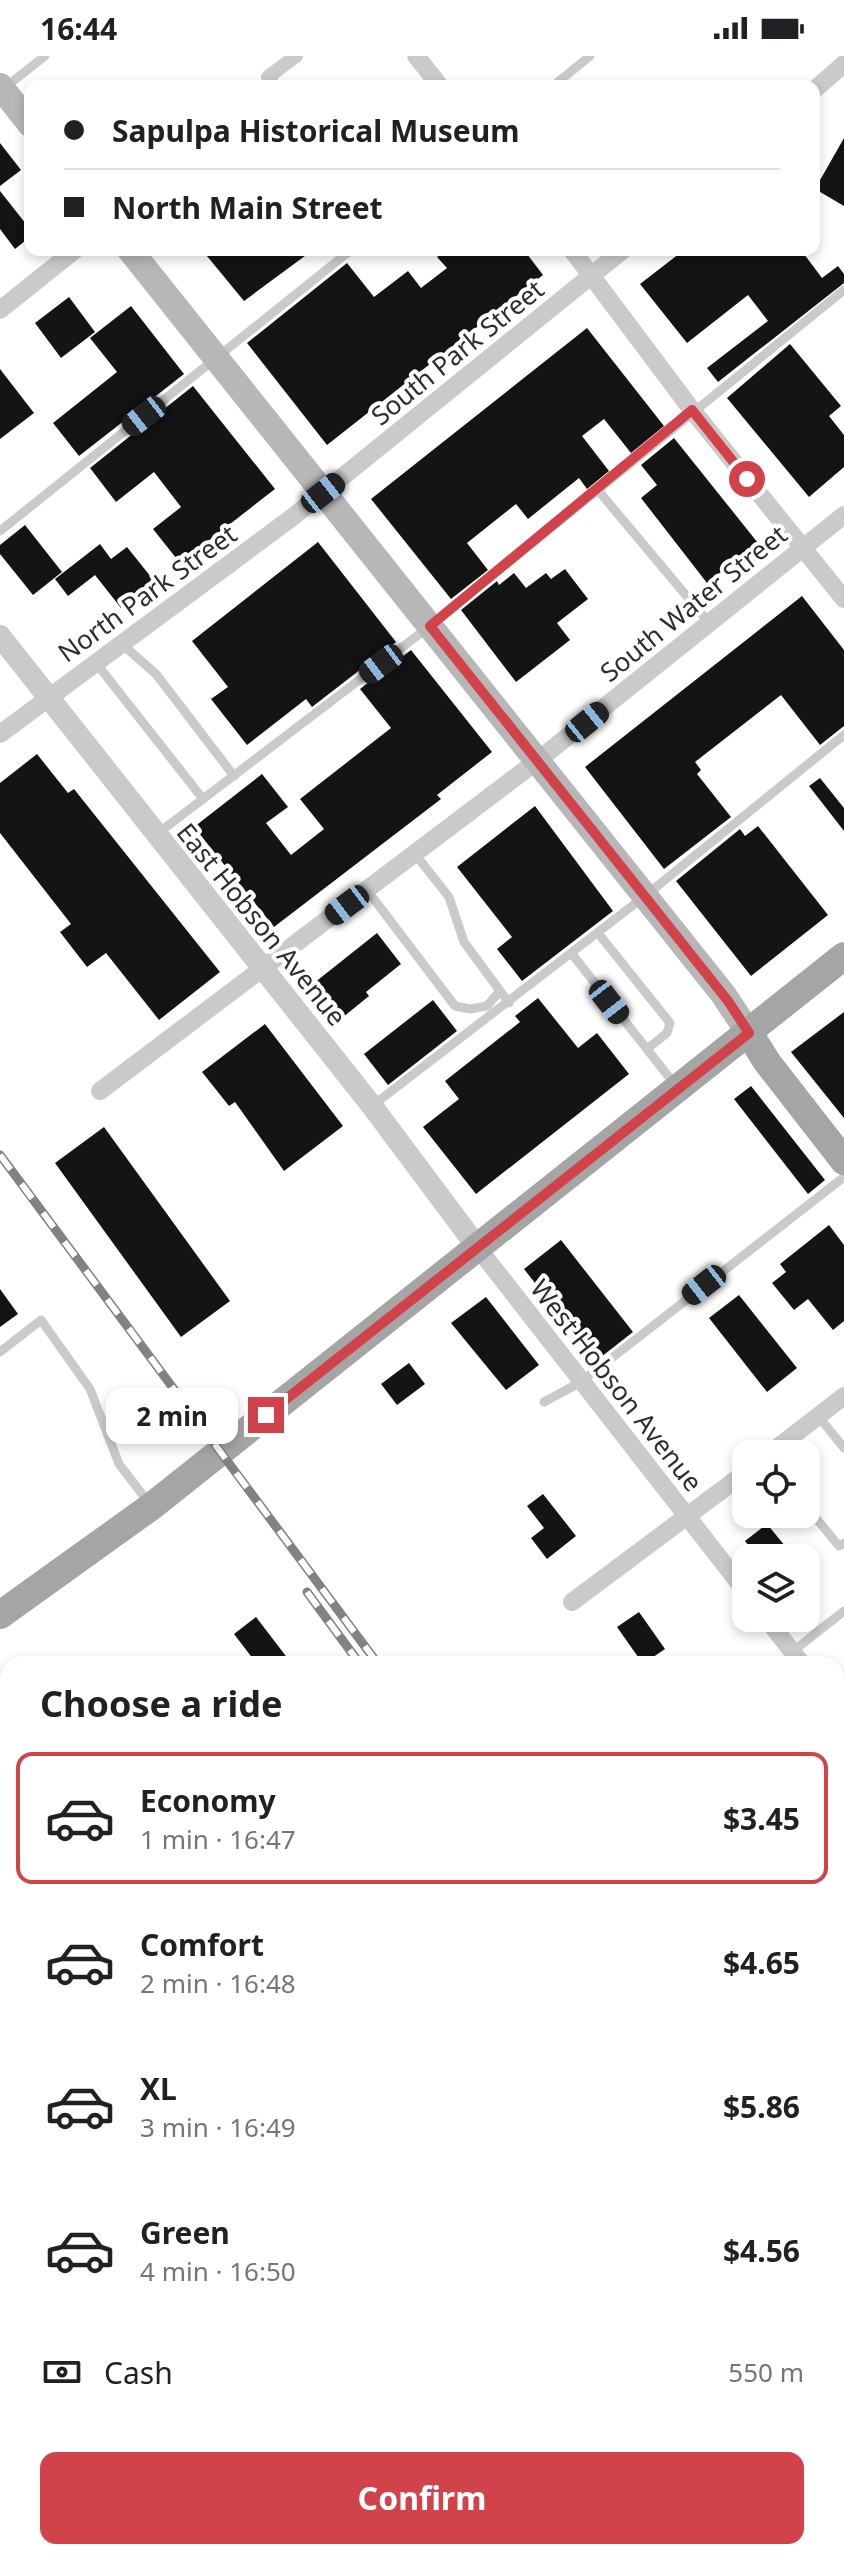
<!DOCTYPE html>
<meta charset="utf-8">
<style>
:root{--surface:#fff;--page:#f2f2f2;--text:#202124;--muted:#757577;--line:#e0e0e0;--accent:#d2424b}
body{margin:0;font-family:"Noto Sans",sans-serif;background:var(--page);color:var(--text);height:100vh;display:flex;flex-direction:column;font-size:30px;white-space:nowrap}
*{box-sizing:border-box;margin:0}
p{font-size:26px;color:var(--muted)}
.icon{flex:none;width:44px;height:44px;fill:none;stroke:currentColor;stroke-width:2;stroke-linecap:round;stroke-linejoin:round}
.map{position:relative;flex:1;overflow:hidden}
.details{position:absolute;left:0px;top:1600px;width:844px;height:904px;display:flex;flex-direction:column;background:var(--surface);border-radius:24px 24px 0 0;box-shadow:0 4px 12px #0003}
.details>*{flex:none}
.hud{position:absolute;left:24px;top:24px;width:796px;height:176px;border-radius:16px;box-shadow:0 4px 12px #0003;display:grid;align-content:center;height:176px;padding:0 40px;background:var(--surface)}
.fabs{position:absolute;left:732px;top:1384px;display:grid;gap:16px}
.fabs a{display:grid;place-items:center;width:88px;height:88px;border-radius:16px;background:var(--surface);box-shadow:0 4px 12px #0003;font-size:40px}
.end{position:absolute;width:36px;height:36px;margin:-18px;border:10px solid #d2424b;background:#fff;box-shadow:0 0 0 4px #fff}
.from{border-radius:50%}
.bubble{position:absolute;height:56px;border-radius:16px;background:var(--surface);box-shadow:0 4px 12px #0003;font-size:26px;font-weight:700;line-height:56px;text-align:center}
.car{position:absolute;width:24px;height:48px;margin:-24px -12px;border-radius:10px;box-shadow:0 0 6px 2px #0007;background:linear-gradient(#222 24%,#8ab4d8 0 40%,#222 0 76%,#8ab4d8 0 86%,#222 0)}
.hud b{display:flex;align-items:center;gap:28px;height:76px;font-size:30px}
.hud b+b{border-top:2px solid var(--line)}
.hud i{width:20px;height:20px;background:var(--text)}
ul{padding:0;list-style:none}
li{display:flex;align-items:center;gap:24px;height:132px;margin:0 16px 12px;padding:0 24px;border:4px solid transparent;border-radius:16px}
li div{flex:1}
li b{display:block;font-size:30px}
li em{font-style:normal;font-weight:700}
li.selected{border-color:var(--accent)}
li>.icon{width:72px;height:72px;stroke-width:1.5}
h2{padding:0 40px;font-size:36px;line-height:96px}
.pay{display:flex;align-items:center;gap:20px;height:88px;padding:0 40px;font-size:30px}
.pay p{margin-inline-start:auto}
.action{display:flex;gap:16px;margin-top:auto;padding:16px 40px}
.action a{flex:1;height:92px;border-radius:16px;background:var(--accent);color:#fff;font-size:32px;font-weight:700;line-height:92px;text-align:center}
.status{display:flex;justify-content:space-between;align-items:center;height:56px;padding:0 40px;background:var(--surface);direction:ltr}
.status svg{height:22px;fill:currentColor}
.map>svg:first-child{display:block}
.building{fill:#141414}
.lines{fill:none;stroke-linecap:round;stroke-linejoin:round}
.service{stroke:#cacaca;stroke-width:9}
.pedestrian{stroke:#cacaca;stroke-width:14}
.minor{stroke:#cacaca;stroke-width:18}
.tertiary{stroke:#cacaca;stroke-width:22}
.secondary{stroke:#b7b7b7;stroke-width:26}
.primary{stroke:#a5a5a5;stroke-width:28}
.rail-casing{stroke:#828282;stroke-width:9}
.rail{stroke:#fff;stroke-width:6;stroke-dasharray:18;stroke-linecap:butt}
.route{stroke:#d2424b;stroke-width:10}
.labels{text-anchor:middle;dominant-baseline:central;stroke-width:8;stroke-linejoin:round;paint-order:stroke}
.street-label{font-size:26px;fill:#2d2d2d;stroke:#fff}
</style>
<div class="status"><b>16:44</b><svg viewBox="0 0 49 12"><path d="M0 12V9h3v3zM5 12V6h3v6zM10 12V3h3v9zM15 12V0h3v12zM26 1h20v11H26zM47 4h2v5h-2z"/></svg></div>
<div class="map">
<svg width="844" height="2504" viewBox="0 0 844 2504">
<rect width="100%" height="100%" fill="#fff"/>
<g class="building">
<path d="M844 82V150L815 133Z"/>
<path d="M0 87 21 114 0 130Z"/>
<path d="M0 135 30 173V181L15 193 0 173Z"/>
<path d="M202 194H313L244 245Z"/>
<path d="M446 194H524L543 219 327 389 247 287 347 207 374 241 408 215 421 232 447 212 437 201Z"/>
<path d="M684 194H801L822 222 838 210 844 218V227L718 326 707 312 768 265 748 239 687 287 640 228Z"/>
<path d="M69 241 95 276 61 302 35 267Z"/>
<path d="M131 250 184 318 79 400 53 367 117 316 90 282Z"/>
<path d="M587 272 664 370 631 397 604 363 582 380 609 415 587 433 579 422 528 463 516 448 467 487 488 514 451 543 371 443Z"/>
<path d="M790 288 841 350 829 360 844 379V411L809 441 727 342Z"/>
<path d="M0 313 34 357 0 383Z"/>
<path d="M193 330 275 433 180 507 153 473 181 451 154 416 116 446 90 412Z"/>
<path d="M674 382 758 487 707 527 641 442 657 429 641 409Z"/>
<path d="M25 469 62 516 33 539 0 498V489Z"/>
<path d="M318 486 396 586 312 651 306 643 247 689 211 643 228 631 192 585Z"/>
<path d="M100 488 111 503 127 491 155 526 121 552 95 519 68 540 55 523Z"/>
<path d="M565 513 588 543 557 567 570 584 516 626 461 554 497 525 499 529 514 517 526 532 546 517 551 523Z"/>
<path d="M802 540 844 594V670L820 689 781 639 695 706 701 714 697 718 731 761 664 813 585 711Z"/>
<path d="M411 594 492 696 437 739 441 743 274 871 194 771 262 718 288 751 266 767 291 799 324 773 300 743 391 672 360 633Z"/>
<path d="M37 698 68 737 74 733 220 916 159 964 106 897 87 911 60 876 71 868 0 777V727Z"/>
<path d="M820 722 844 752V775L809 730Z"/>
<path d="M535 750 613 855 522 925 497 893 512 881 457 811Z"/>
<path d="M758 770 828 859 751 920 676 825 740 773 745 780Z"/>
<path d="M377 877 401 908 366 936 369 940 337 966 309 931Z"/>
<path d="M538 942 578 992 597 977 629 1018 476 1138 423 1071 459 1043 445 1025 520 966 515 960Z"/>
<path d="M433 944 457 975 388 1029 364 998Z"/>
<path d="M844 956V1062L791 996Z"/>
<path d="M265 968 343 1070 284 1115 235 1046 229 1050 202 1016Z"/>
<path d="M751 1030 825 1124 808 1138 734 1043Z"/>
<path d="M104 1071 230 1245 181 1281 55 1107Z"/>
<path d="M829 1169 844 1189V1265L833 1274 808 1243 794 1254 772 1227 786 1216 780 1208Z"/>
<path d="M561 1184 633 1276 596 1305 524 1213Z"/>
<path d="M0 1233 18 1258 0 1271Z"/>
<path d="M739 1239 797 1312 767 1336 709 1262Z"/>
<path d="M486 1241 539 1309 506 1334 451 1267Z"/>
<path d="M409 1307 425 1328 397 1349 381 1328Z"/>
<path d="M543 1438 576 1480 547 1503 531 1482 544 1472 527 1450Z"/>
<path d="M767 1468 795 1502H758L745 1485Z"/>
<path d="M639 1556 665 1593 643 1608 617 1571Z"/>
<path d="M256 1561 292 1608H257L234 1578Z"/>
</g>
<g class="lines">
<g class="service">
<path d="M553 30 590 0"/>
<path d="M3 33 45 0"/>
<path d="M597 433 710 568"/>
<path d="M0 475 351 194"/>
<path d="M123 589 156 618 234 720"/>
<path d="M96 607 203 743"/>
<path d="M157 778 430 570 844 234"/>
<path d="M415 798 449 841 464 886 509 947"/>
<path d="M367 834 455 950 470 953 487 950 499 936"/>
<path d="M598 877 670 967 667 977 647 993"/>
<path d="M572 898 676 1030"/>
<path d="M372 1050 645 840 844 679"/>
<path d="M0 1296 41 1264 90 1333 119 1408 149 1447"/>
<path d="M544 1346 581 1326 844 1121"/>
<path d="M818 1360 844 1392"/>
<path d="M806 1450 839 1490 844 1487"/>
<path d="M792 1596 844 1555"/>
</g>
<path class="pedestrian" d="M274 30 268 21 296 0"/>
<g class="minor">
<path d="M416 0 440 30"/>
<path d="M814 34 844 8"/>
<path d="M572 194 692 354 844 543"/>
<path d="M0 254 75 194"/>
<path d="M0 678 294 460 623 194"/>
<path d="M100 1035 537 705 844 459"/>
<path d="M478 1192 746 1536"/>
<path d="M769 1398 844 1340"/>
<path d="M572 1546 746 1416"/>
<path d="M766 1562 802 1608"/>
<path d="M836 1650 844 1659"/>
<path d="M836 1783 844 1777"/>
<path d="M0 1815 8 1826"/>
<path d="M0 2093 8 2087"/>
<path d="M836 2432 844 2443"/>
<path d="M494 2496 499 2504"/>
</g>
<g class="tertiary">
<path d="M0 580 372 1050 478 1192"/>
<path d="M0 2241 8 2252"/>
<path d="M836 2386 844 2380"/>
<path d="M185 2496 191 2504"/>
<path d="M674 2504 686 2496"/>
</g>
<g class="secondary">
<path d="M0 30 30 68"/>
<path d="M130 194 723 938 749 977"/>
</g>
<g class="primary">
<path d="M749 977 767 1006 844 1105"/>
<path d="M0 1559 152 1450 844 900"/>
</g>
<defs>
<g id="rail">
<path d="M0 1099 378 1608"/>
<path d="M307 1536 360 1608"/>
<path d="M836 2109 844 2115"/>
<path d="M836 2138 844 2144"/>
</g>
</defs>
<use href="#rail" class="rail-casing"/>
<use href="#rail" class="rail"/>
</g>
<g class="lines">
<path class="route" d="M266 1359 749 977 728 945 430 570 692 354 747 423"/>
</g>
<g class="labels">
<g class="street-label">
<text transform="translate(457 296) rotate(-39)">South Park Street</text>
<text transform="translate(147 537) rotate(-36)">North Park Street</text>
<text transform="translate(693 547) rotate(-39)">South Water Street</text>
<text transform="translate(262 868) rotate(51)">East Hobson Avenue</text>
<text transform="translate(617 1329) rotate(52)">West Hobson Avenue</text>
</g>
</g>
</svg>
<div class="fabs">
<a><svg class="icon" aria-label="locate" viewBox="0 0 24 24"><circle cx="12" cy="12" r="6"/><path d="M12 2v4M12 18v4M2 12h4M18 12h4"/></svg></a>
<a><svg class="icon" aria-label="layers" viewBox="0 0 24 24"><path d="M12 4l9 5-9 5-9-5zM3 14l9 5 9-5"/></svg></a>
</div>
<i class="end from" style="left:747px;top:423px"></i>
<i class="end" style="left:266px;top:1359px"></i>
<div class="bubble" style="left:106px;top:1332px;width:132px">2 min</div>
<i class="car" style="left:144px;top:360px;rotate:232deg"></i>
<i class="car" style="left:323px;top:437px;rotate:52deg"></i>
<i class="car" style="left:381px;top:608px;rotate:233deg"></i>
<i class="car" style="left:587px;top:666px;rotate:51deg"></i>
<i class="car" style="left:347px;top:849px;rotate:233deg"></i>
<i class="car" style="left:609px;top:946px;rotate:142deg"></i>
<i class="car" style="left:704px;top:1229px;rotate:232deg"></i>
<div class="hud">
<b><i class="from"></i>Sapulpa Historical Museum</b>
<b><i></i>North Main Street</b>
</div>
<section class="details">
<h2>Choose a ride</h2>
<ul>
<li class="selected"><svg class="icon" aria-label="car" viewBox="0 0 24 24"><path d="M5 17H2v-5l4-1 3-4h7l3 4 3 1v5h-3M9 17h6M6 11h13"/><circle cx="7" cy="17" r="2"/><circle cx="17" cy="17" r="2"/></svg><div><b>Economy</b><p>1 min · 16:47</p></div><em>$3.45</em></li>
<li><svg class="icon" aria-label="car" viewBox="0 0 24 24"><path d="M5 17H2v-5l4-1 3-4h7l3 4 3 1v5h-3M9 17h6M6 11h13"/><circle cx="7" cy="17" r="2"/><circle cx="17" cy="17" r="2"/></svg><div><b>Comfort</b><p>2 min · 16:48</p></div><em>$4.65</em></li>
<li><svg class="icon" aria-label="car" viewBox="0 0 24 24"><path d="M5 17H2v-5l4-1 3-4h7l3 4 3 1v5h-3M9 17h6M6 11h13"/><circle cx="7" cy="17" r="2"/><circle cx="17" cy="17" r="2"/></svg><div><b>XL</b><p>3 min · 16:49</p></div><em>$5.86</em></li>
<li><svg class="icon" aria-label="car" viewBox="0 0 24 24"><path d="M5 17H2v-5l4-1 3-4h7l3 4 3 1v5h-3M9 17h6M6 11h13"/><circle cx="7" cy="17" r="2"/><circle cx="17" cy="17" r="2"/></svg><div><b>Green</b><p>4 min · 16:50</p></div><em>$4.56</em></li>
</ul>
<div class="pay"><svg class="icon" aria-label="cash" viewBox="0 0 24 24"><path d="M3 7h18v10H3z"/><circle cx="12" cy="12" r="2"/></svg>Cash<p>550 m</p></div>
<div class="action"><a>Confirm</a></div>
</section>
</div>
